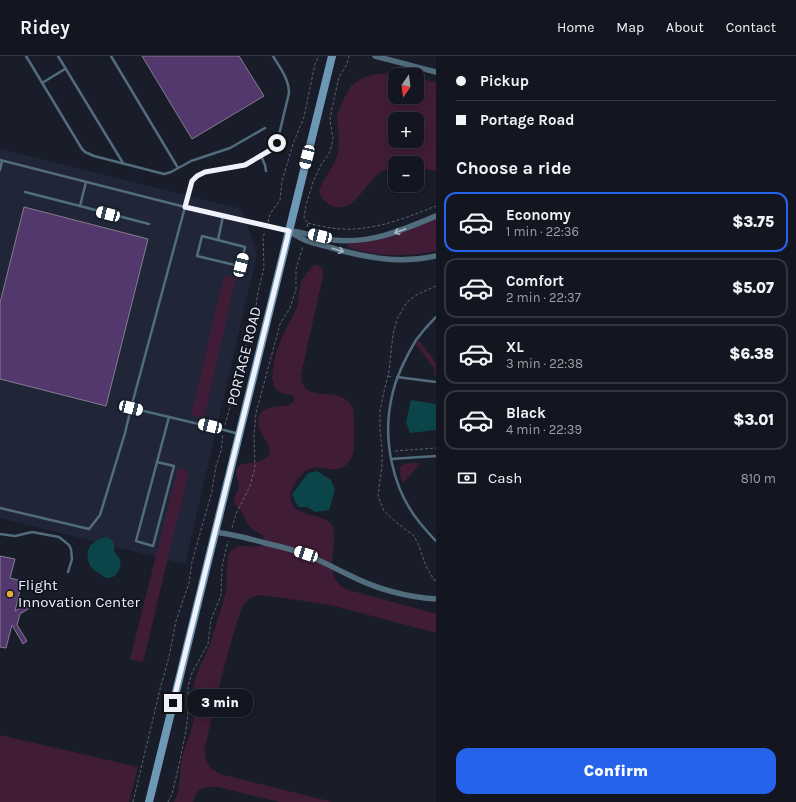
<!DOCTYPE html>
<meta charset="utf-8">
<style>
:root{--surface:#131620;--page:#20232d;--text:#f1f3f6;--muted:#9d9fa5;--line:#32353e;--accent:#2563eb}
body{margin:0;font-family:Karla,sans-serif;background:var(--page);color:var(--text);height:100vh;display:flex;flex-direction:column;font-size:15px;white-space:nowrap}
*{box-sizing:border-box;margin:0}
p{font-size:13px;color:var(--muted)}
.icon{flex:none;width:22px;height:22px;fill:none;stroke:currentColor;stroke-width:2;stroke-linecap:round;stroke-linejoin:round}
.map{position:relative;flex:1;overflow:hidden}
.details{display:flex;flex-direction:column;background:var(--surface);width:360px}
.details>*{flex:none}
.guide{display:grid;align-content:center;height:88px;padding:0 20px;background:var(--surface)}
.needle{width:26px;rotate:194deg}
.tools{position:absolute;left:388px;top:12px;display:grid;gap:8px}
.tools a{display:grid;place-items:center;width:36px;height:36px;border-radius:8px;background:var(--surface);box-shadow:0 2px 10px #0003,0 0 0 1px var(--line);font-size:20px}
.end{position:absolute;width:18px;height:18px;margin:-9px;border:5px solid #eff2fb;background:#111;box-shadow:0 0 0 2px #111}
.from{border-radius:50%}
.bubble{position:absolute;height:28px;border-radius:12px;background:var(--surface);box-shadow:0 2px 10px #0003,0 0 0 1px var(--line);font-size:13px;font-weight:800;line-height:28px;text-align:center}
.car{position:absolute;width:12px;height:24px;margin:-12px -6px;border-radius:5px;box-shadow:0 0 3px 1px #0007;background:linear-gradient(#fff 24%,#345 0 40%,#fff 0 76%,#345 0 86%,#fff 0)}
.guide b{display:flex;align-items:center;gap:14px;height:38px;font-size:15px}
.guide b+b{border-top:1px solid var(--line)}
.guide i{width:10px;height:10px;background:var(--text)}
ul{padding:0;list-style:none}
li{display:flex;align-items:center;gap:12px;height:60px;margin:0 8px 6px;padding:0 12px;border:2px solid var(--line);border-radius:12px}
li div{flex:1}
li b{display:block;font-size:15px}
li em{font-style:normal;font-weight:800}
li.on{border-color:var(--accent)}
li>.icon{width:36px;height:36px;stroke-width:1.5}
h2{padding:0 20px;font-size:18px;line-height:48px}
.pay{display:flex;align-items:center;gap:10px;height:44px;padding:0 20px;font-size:15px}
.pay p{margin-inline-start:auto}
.action{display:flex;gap:8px;margin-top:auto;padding:8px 20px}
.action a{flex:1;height:46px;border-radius:12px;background:var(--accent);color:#fff;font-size:16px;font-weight:800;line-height:46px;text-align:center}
header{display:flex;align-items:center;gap:24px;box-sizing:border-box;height:56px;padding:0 20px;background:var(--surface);border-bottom:1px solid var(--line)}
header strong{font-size:19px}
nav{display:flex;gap:22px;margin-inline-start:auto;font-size:14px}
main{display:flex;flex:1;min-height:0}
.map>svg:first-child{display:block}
.built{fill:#202638}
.green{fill:#411c36;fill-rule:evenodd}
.water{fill:#0c4549}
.building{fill:#53386e;stroke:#847d8d}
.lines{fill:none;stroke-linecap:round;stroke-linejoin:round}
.path{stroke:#5e626d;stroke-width:1;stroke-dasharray:3 2;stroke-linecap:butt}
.lane{stroke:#516c7d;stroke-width:2.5}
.street{stroke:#516c7d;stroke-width:5.5}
.secondary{stroke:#6e99b5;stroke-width:8}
.oneway{stroke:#a8b6c2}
.route{stroke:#eff2fb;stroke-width:5}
.poi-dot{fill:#e5ad35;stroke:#101420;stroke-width:1.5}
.labels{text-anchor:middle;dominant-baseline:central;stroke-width:3.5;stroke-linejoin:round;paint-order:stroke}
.street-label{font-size:15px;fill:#eff2fb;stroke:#101420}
.poi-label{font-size:15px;fill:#eff2fb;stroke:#101420;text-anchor:start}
</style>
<header>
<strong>Ridey</strong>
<nav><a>Home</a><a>Map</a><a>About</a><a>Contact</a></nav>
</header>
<main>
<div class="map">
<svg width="436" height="746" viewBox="0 0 436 746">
<rect width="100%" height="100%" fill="#191d2a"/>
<path class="built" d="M0 93 242 153 257 198 185 508 0 462Z"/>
<g class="green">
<path d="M393 17 403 19H395V41H417V22L436 26V115L417 111V107H395V112C389 113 382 115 378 118 365 129 354 155 335 151 327 149 323 144 319 137L322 127 334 108 338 97 339 84 337 59 343 44 351 30 362 22 376 18ZM395 63H417V85H395Z"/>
<path d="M436 163V195C411 200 386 201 361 195 356 194 351 193 347 190L349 188C382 186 406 175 436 163Z"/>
<path d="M316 209 319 210 322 212 323 220 301 319C301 351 343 326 353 353 355 361 354 383 354 392 353 405 344 415 330 413 324 412 318 410 312 412 305 414 300 420 296 425 292 432 288 440 292 448 300 462 326 457 333 471 334 474 334 480 334 483 334 503 325 519 345 533L436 558V577L331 549 262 539C256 540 250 540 246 546 239 555 236 569 233 580 222 616 214 653 205 690 204 704 207 711 220 718L333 746H280L218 731C204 730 197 731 193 746H174C182 732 179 717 182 702 185 688 193 675 194 661 194 658 193 655 193 652 192 644 192 636 194 628 197 614 205 602 210 589 212 583 213 577 215 572 219 559 224 547 226 534 227 527 226 520 227 513 227 508 227 502 229 498 231 495 235 491 238 490 245 488 264 496 264 483 264 477 255 476 251 472 246 468 245 460 240 454 238 451 234 449 234 444 234 439 239 435 239 430 239 425 235 421 236 416 239 400 261 414 270 397 270 385 257 377 258 365 261 343 286 356 294 345V341L292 339 282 337 278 335 275 332 272 322 274 306 276 297 282 281 297 252 301 225 307 217 313 210Z"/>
<path d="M224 220 236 222 204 362 191 359Z"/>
<path d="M419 284 436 307V320L433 319 436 315 416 288 418 285Z"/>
<path d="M420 407V408L403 427C395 407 401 407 420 407Z"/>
<path d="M178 412 189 415 143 606 130 603Z"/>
<path d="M0 679 138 711 129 746H0Z"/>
</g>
<g class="water">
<path d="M411 344 436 348V374L410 377 406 366Z"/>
<path d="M317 415 331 424 335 434 329 454 315 456 307 451H299L296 447 292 438 308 417Z"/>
<path d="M107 481C114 485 115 488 114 496 117 498 119 501 120 504 122 511 117 522 108 522 105 522 102 519 100 518 97 516 94 514 92 512 88 508 86 498 89 492 92 486 100 482 107 481Z"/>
</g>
<g class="building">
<path d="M142 0H239L264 40 192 83Z"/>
<path d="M24 151 148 183 106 350 0 323V247Z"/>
<path d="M0 500 15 503 10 522 22 525 15 555 34 544 36 548 20 558 17 569 27 585 23 588 12 569 6 592 0 591Z"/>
</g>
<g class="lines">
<g class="path">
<path d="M268 166 270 158 280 144 282 125 293 88 304 61 315 8 319 0"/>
<path d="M308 167C326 172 346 175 364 172 389 169 413 159 436 150"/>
<path d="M307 171 308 167 304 162 306 149 313 126 321 109 330 96 333 83 330 64 332 52 339 21 347 8 349 0"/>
<path d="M436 230 418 238 407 246 397 263 393 278 389 315 383 340 380 355V373L382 392V409L378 440 384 455 397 467 414 480 419 490 426 510 434 524H436"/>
<path d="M388 320 392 321"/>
<path d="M225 369 232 343 239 324 244 293 251 281V270L255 257 258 236 264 212 263 182 265 175"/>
<path d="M395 395 436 392"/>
<path d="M232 472 236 458 250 430 255 411 254 380 256 357 280 268 290 252 296 233V213L303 190"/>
<path d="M133 746 157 646 161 629 165 616 170 596 176 565 189 527 192 506 212 435 216 410 221 395 223 378"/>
<path d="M168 746 172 738 179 709 186 674 188 658V630L192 617 208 588 211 564 221 539 222 511 228 485"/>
</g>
<g class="lane">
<path d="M26 0 82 93 85 96 94 100 164 118 171 116 191 105 230 92 265 72"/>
<path d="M58 0 123 107"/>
<path d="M111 0 178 112"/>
<path d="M273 0C280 12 289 23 289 37L277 87 274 92 245 109 205 116 197 120 192 125 185 151 287 174"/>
<path d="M42 27 65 13"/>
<path d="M261 100 265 109 266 115"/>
<path d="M0 104 185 151 131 352"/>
<path d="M0 114 2 105"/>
<path d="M86 126 80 150 149 168"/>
<path d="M25 136 80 150"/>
<path d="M202 180 245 191 241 209 239 210 197 200Z"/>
<path d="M218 184 223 160"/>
<path d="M436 261C429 268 422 276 416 284 406 301 396 320 392 340 382 382 392 433 420 467 425 473 430 479 436 485"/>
<path d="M397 321 436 326"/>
<path d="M391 403 436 400"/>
<path d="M157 406 174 410 153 490 136 485 169 361"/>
<path d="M0 452 89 473 100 459 125 377 131 352 224 374 239 378"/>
<path d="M0 478 15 480 32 476 59 481 69 489 71 493 72 503 68 516"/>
</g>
<g class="street">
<path d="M375 0 436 16"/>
<path d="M289 175C294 178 300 182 305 184 314 188 323 189 332 192 367 202 400 208 436 200"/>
<path d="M292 175C306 177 320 182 334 184 371 188 403 174 436 160"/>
<path d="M215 476C233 478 251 483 269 488 282 491 295 494 307 499 322 505 336 513 351 520 377 533 407 541 436 543"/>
</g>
<path class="secondary" d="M149 746 332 0"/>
</g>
<defs><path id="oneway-shaft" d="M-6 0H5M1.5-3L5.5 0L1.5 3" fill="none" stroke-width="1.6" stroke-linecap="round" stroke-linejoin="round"/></defs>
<g class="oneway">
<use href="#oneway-shaft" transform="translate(400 175) rotate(159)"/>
<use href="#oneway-shaft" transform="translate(338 194) rotate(17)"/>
</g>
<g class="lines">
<path class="route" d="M173 647 289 175 185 151 192 125 197 120 205 116 245 109 274 92 277 87"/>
</g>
<circle class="poi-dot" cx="10" cy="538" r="4"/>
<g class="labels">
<g class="street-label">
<text transform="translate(244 300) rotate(-76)">PORTAGE ROAD</text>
</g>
<g class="poi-label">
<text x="18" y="529">Flight<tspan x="18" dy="17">Innovation Center</tspan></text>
</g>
</g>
</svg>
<div class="tools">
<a><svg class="needle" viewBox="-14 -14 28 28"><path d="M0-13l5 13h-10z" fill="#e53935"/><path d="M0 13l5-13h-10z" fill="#9d9fa5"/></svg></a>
<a>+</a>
<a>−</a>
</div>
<i class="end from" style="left:277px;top:87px"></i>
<i class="end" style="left:173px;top:647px"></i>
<div class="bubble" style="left:187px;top:633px;width:66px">3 min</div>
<i class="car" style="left:307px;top:101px;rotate:194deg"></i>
<i class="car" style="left:108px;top:158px;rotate:285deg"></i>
<i class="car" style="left:320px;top:180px;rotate:283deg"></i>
<i class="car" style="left:241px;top:209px;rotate:14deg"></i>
<i class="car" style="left:131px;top:352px;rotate:104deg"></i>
<i class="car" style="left:210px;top:370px;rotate:283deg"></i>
<i class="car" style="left:306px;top:498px;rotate:288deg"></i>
</div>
<section class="details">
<div class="guide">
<b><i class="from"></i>Pickup</b>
<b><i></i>Portage Road</b>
</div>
<h2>Choose a ride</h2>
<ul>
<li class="on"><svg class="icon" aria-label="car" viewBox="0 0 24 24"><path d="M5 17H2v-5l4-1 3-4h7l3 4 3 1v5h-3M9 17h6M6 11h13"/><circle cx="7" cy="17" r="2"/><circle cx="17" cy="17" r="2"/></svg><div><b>Economy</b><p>1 min · 22:36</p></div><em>$3.75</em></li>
<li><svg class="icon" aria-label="car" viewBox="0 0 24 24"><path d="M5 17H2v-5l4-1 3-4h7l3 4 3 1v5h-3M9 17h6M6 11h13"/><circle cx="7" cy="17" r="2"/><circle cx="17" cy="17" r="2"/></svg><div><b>Comfort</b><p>2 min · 22:37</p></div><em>$5.07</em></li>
<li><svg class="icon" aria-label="car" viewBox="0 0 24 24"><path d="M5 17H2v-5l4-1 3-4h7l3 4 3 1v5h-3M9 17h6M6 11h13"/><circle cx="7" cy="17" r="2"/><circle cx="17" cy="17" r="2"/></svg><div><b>XL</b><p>3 min · 22:38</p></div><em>$6.38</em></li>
<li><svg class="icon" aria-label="car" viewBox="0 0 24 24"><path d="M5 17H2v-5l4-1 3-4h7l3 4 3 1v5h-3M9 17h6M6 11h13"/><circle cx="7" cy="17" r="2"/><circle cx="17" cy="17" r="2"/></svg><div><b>Black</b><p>4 min · 22:39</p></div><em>$3.01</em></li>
</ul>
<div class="pay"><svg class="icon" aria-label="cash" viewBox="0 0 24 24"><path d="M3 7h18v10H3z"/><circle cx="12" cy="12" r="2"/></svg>Cash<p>810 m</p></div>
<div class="action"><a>Confirm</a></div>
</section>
</main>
